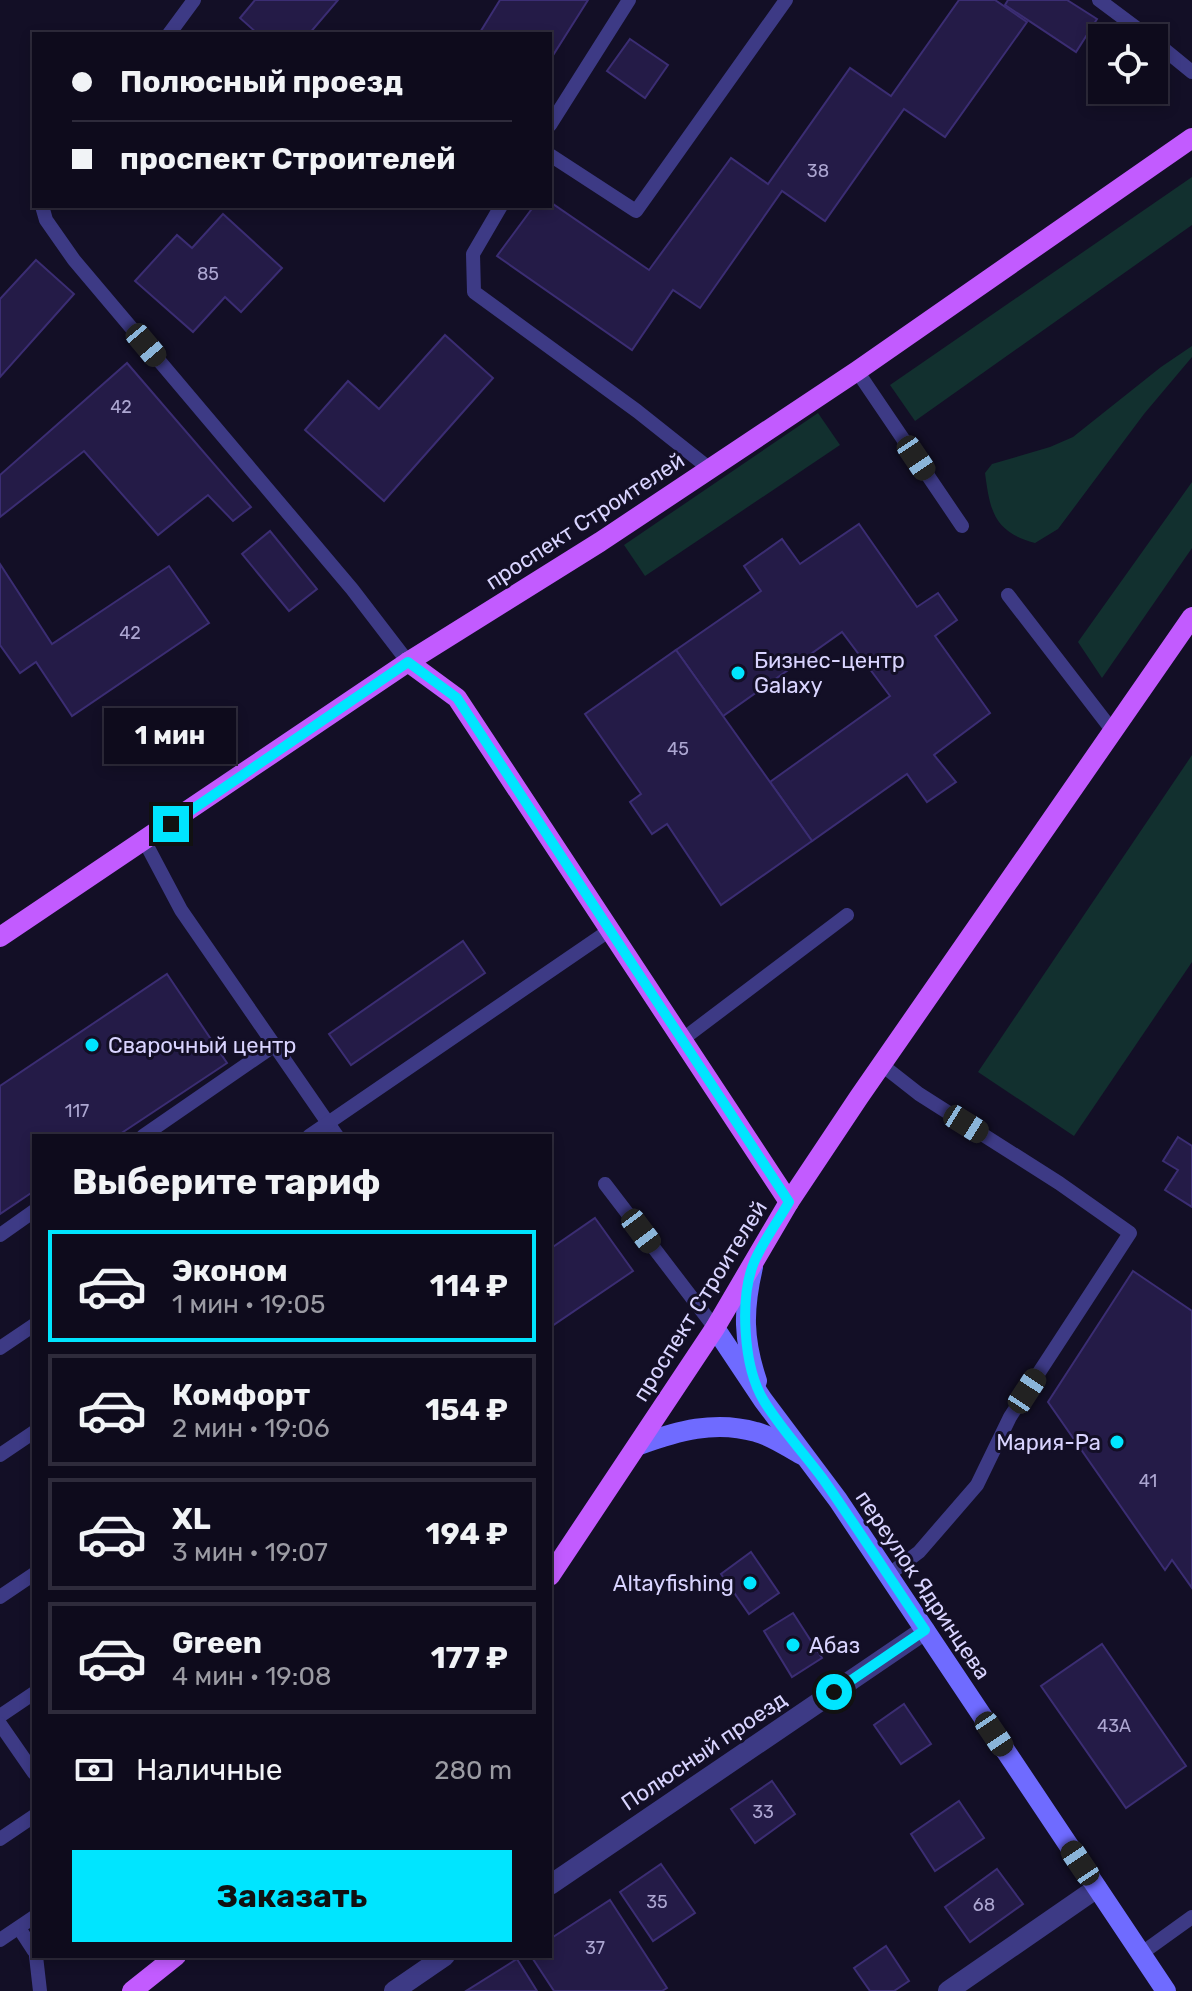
<!DOCTYPE html>
<html lang="ru">
<meta charset="utf-8">
<style>
:root{--surface:#0e0b1c;--page:#1c1929;--text:#f1f3f6;--muted:#9b9ba3;--line:#2e2b3b;--accent:#00e5ff}
body{margin:0;font-family:Rubik,sans-serif;background:var(--page);color:var(--text);height:100vh;display:flex;flex-direction:column;font-size:30px;white-space:nowrap}
*{box-sizing:border-box;margin:0}
p{font-size:26px;color:var(--muted)}
.icon{flex:none;width:44px;height:44px;fill:none;stroke:currentColor;stroke-width:2;stroke-linecap:round;stroke-linejoin:round}
.map{position:relative;flex:1;overflow:hidden}
.panel{position:absolute;left:32px;top:1134px;width:520px;height:824px;display:flex;flex-direction:column;background:var(--surface);border-radius:0px;box-shadow:0 4px 12px #0003,0 0 0 2px var(--line)}
.panel>*{flex:none}
.banner{position:absolute;left:32px;top:32px;width:520px;height:176px;border-radius:0px;box-shadow:0 4px 12px #0003,0 0 0 2px var(--line);display:grid;align-content:center;height:176px;padding:0 40px;background:var(--surface)}
.controls{position:absolute;left:1088px;top:24px;display:grid;gap:16px}
.controls a{display:grid;place-items:center;width:80px;height:80px;border-radius:0px;background:var(--surface);box-shadow:0 4px 12px #0003,0 0 0 2px var(--line);font-size:40px}
.end{position:absolute;width:36px;height:36px;margin:-18px;border:10px solid #00e5ff;background:#111;box-shadow:0 0 0 4px #111}
.from{border-radius:50%}
.bubble{position:absolute;height:56px;border-radius:0px;background:var(--surface);box-shadow:0 4px 12px #0003,0 0 0 2px var(--line);font-size:26px;font-weight:700;line-height:56px;text-align:center}
.car{position:absolute;width:24px;height:48px;margin:-24px -12px;border-radius:10px;box-shadow:0 0 6px 2px #0007;background:linear-gradient(#222 24%,#8ab4d8 0 40%,#222 0 76%,#8ab4d8 0 86%,#222 0)}
.banner b{display:flex;align-items:center;gap:28px;height:76px;font-size:30px}
.banner b+b{border-top:2px solid var(--line)}
.banner i{width:20px;height:20px;background:var(--text)}
ul{padding:0;list-style:none}
li{display:flex;align-items:center;gap:24px;height:112px;margin:0 16px 12px;padding:0 24px;border:4px solid var(--line);border-radius:0px}
li div{flex:1}
li b{display:block;font-size:30px}
li em{font-style:normal;font-weight:700}
li.active{border-color:var(--accent)}
li>.icon{width:72px;height:72px;stroke-width:1.5}
h2{padding:0 40px;font-size:36px;line-height:96px}
.pay{display:flex;align-items:center;gap:20px;height:88px;padding:0 40px;font-size:30px}
.pay p{margin-inline-start:auto}
.action{display:flex;gap:16px;margin-top:auto;padding:16px 40px}
.action a{flex:1;height:92px;border-radius:0px;background:var(--accent);color:#111;font-size:32px;font-weight:700;line-height:92px;text-align:center}
.map>svg:first-child{display:block}
.green{fill:#12302f}
.building{fill:#241b47;stroke:#3b2d73;stroke-width:2}
.lines{fill:none;stroke-linecap:round;stroke-linejoin:round}
.lane{stroke:#3d3a85;stroke-width:14}
.street{stroke:#3d3a85;stroke-width:20}
.secondary{stroke:#6f6bff;stroke-width:20}
.primary{stroke:#c25bff;stroke-width:20}
.route{stroke:#00e5ff;stroke-width:10}
.poi-dot{fill:#00e5ff;stroke:#130f26;stroke-width:3}
.labels{text-anchor:middle;dominant-baseline:central;stroke-width:6;stroke-linejoin:round;paint-order:stroke}
.number-label{font-size:18px;fill:#aca6d1}
.street-label{font-size:22px;fill:#d9d4ff;stroke:#130f26}
.poi-label{font-size:22px;fill:#d9d4ff;stroke:#130f26;text-anchor:start}
</style>
<div class="map">
<svg width="1192" height="1991" viewBox="0 0 1192 1991">
<rect width="100%" height="100%" fill="#130f26"/>
<g class="green">
<path d="M1192 177V225L915 421 890 385Z"/>
<path d="M1192 346V357L1144 414 1058 529 1035 543C994 532 990 511 985 473L992 464 1050 447 1073 437 1161 367Z"/>
<path d="M818 413 840 445 645 576 624 545Z"/>
<path d="M1192 482V548L1102 678 1078 642Z"/>
<path d="M1192 755V962L1074 1136 978 1072Z"/>
</g>
<g class="building">
<path d="M255 0H338L309 34H258L240 18Z"/>
<path d="M500 0H588L550 60V34H479Z"/>
<path d="M959 0H995L1027 22 945 137 904 109 825 221 782 191 700 308 673 290 632 350 497 256 534 206H550V202L649 270 731 158 768 184 850 68 891 96Z"/>
<path d="M1008 0H1067L1097 19 1076 52 1005 5Z"/>
<path d="M630 39 668 65 645 98 607 71Z"/>
<path d="M223 214 282 268 241 312 225 297 193 332 135 281 177 235 192 248Z"/>
<path d="M36 260 74 294 0 377V299Z"/>
<path d="M445 335 493 378 384 501 305 430 348 381 379 409Z"/>
<path d="M127 363 251 507 233 521 208 495 158 535 84 451 0 517V475Z"/>
<path d="M859 524 917 607 938 593 957 620 935 636 990 713 934 755 956 782 927 802 907 774 812 841 770 782 890 696 842 632 723 716 676 650 761 591 744 566 782 539 800 564Z"/>
<path d="M270 531 317 589 289 611 242 554Z"/>
<path d="M0 564 52 644 169 566 209 623 72 716 36 662 20 673 0 645Z"/>
<path d="M676 650 812 841 721 905 667 824 652 834 630 802 641 794 585 714Z"/>
<path d="M463 941 485 973 351 1065 329 1034Z"/>
<path d="M167 974 227 1063 117 1136H34V1191L0 1214V1086Z"/>
<path d="M1178 1137 1192 1146V1207L1165 1190 1178 1170 1163 1161Z"/>
<path d="M595 1218 633 1271 552 1326 550 1323V1249Z"/>
<path d="M1133 1271 1192 1311V1588L1172 1560 1165 1570 1048 1402Z"/>
<path d="M751 1552 779 1593 749 1614 721 1574Z"/>
<path d="M793 1613 822 1658 792 1677 764 1631Z"/>
<path d="M1102 1644 1186 1766 1126 1808 1041 1686Z"/>
<path d="M904 1704 931 1744 901 1764 874 1725Z"/>
<path d="M772 1781 795 1814 755 1843 731 1809Z"/>
<path d="M959 1801 984 1838 935 1871 911 1834Z"/>
<path d="M661 1864 695 1913 653 1941 620 1892Z"/>
<path d="M997 1869 1023 1904 970 1942 945 1907Z"/>
<path d="M610 1900 667 1988 662 1991H554L531 1956H550V1939Z"/>
<path d="M886 1946 909 1981 894 1991H870L854 1968Z"/>
<path d="M517 1959 537 1991H466Z"/>
</g>
<g class="lines">
<g class="lane">
<path d="M1099 0 1150 38"/>
<path d="M169 34 194 0"/>
<path d="M1154 41 1192 72"/>
<path d="M550 125 629 0"/>
<path d="M550 155 636 211 786 0"/>
<path d="M42 206 46 220 74 260 352 589 408 662"/>
<path d="M501 206 473 254 474 292 637 411 710 469"/>
<path d="M857 371 962 526"/>
<path d="M1008 595 1112 730"/>
<path d="M145 842 181 910 337 1136"/>
<path d="M683 1039 847 915"/>
<path d="M882 1065 919 1094 1059 1183 1130 1233 1010 1417 977 1485 919 1552 888 1575"/>
<path d="M143 1136 275 1045"/>
<path d="M309 1136 610 930"/>
<path d="M605 1184 715 1328"/>
<path d="M0 1235 34 1211"/>
<path d="M0 1348 34 1325"/>
<path d="M0 1455 34 1432"/>
<path d="M0 1597 34 1574"/>
<path d="M0 1716 34 1693"/>
<path d="M0 1724 34 1773"/>
<path d="M0 1839 34 1816"/>
<path d="M19 1928 34 1951"/>
<path d="M0 1940 34 1917"/>
<path d="M1142 1953 1192 1917"/>
<path d="M36 1956 40 1991"/>
</g>
<g class="street">
<path d="M550 1885 925 1630"/>
<path d="M394 1991 445 1956"/>
<path d="M948 1991 1097 1888"/>
</g>
<g class="secondary">
<path d="M753 1267C743 1310 743 1339 757 1381"/>
<path d="M715 1328 763 1400 838 1500 1166 1991"/>
<path d="M639 1445C677 1431 715 1420 756 1432 772 1436 787 1447 802 1455"/>
</g>
<g class="primary">
<path d="M408 662 457 698 789 1202"/>
<path d="M0 937 408 662 600 542 857 371 1192 138"/>
<path d="M550 1576 715 1328 789 1202 859 1097 1192 617"/>
<path d="M132 1991 176 1956"/>
</g>
</g>
<g class="lines">
<path class="route" d="M171 824 408 662 457 698 789 1202C778 1221 764 1240 755 1260 739 1296 743 1367 764 1401 781 1429 804 1453 823 1479 858 1529 891 1580 925 1630L834 1692"/>
</g>
<g class="poi-dot">
<circle cx="738" cy="673" r="8"/>
<circle cx="92" cy="1045" r="8"/>
<circle cx="1117" cy="1442" r="8"/>
<circle cx="750" cy="1583" r="8"/>
<circle cx="793" cy="1645" r="8"/>
</g>
<g class="labels">
<g class="number-label">
<text x="818" y="171">38</text>
<text x="208" y="274">85</text>
<text x="121" y="407">42</text>
<text x="130" y="633">42</text>
<text x="678" y="749">45</text>
<text x="77" y="1111">117</text>
<text x="1148" y="1481">41</text>
<text x="1114" y="1726">43А</text>
<text x="763" y="1812">33</text>
<text x="657" y="1902">35</text>
<text x="984" y="1905">68</text>
<text x="595" y="1948">37</text>
</g>
<g class="street-label">
<text transform="translate(585 521) rotate(-33)">проспект Строителей</text>
<text transform="translate(700 1301) rotate(-58)">проспект Строителей</text>
<text transform="translate(923 1585) rotate(56)">переулок Ядринцева</text>
<text transform="translate(704 1751) rotate(-34)">Полюсный проезд</text>
</g>
<g class="poi-label">
<text x="754" y="660">Бизнес-центр<tspan x="754" dy="25">Galaxy</tspan></text>
<text x="108" y="1045">Сварочный центр</text>
<text x="1101" y="1442" text-anchor="end">Мария-Ра</text>
<text x="734" y="1583" text-anchor="end">Altayfishing</text>
<text x="809" y="1645">Абаз</text>
</g>
</g>
</svg>
<div class="controls">
<a><svg class="icon" aria-label="locate" viewBox="0 0 24 24"><circle cx="12" cy="12" r="6"/><path d="M12 2v4M12 18v4M2 12h4M18 12h4"/></svg></a>
</div>
<i class="end from" style="left:834px;top:1692px"></i>
<i class="end" style="left:171px;top:824px"></i>
<div class="bubble" style="left:104px;top:708px;width:132px">1 мин</div>
<i class="car" style="left:146px;top:345px;rotate:140deg"></i>
<i class="car" style="left:916px;top:458px;rotate:146deg"></i>
<i class="car" style="left:966px;top:1124px;rotate:122deg"></i>
<i class="car" style="left:641px;top:1231px;rotate:143deg"></i>
<i class="car" style="left:1027px;top:1391px;rotate:33deg"></i>
<i class="car" style="left:994px;top:1734px;rotate:146deg"></i>
<i class="car" style="left:1080px;top:1863px;rotate:326deg"></i>
<div class="banner">
<b><i class="from"></i>Полюсный проезд</b>
<b><i></i>проспект Строителей</b>
</div>
<section class="panel">
<h2>Выберите тариф</h2>
<ul>
<li class="active"><svg class="icon" aria-label="car" viewBox="0 0 24 24"><path d="M5 17H2v-5l4-1 3-4h7l3 4 3 1v5h-3M9 17h6M6 11h13"/><circle cx="7" cy="17" r="2"/><circle cx="17" cy="17" r="2"/></svg><div><b>Эконом</b><p>1 мин · 19:05</p></div><em>114 ₽</em></li>
<li><svg class="icon" aria-label="car" viewBox="0 0 24 24"><path d="M5 17H2v-5l4-1 3-4h7l3 4 3 1v5h-3M9 17h6M6 11h13"/><circle cx="7" cy="17" r="2"/><circle cx="17" cy="17" r="2"/></svg><div><b>Комфорт</b><p>2 мин · 19:06</p></div><em>154 ₽</em></li>
<li><svg class="icon" aria-label="car" viewBox="0 0 24 24"><path d="M5 17H2v-5l4-1 3-4h7l3 4 3 1v5h-3M9 17h6M6 11h13"/><circle cx="7" cy="17" r="2"/><circle cx="17" cy="17" r="2"/></svg><div><b>XL</b><p>3 мин · 19:07</p></div><em>194 ₽</em></li>
<li><svg class="icon" aria-label="car" viewBox="0 0 24 24"><path d="M5 17H2v-5l4-1 3-4h7l3 4 3 1v5h-3M9 17h6M6 11h13"/><circle cx="7" cy="17" r="2"/><circle cx="17" cy="17" r="2"/></svg><div><b>Green</b><p>4 мин · 19:08</p></div><em>177 ₽</em></li>
</ul>
<div class="pay"><svg class="icon" aria-label="cash" viewBox="0 0 24 24"><path d="M3 7h18v10H3z"/><circle cx="12" cy="12" r="2"/></svg>Наличные<p>280 m</p></div>
<div class="action"><a>Заказать</a></div>
</section>
</div>
